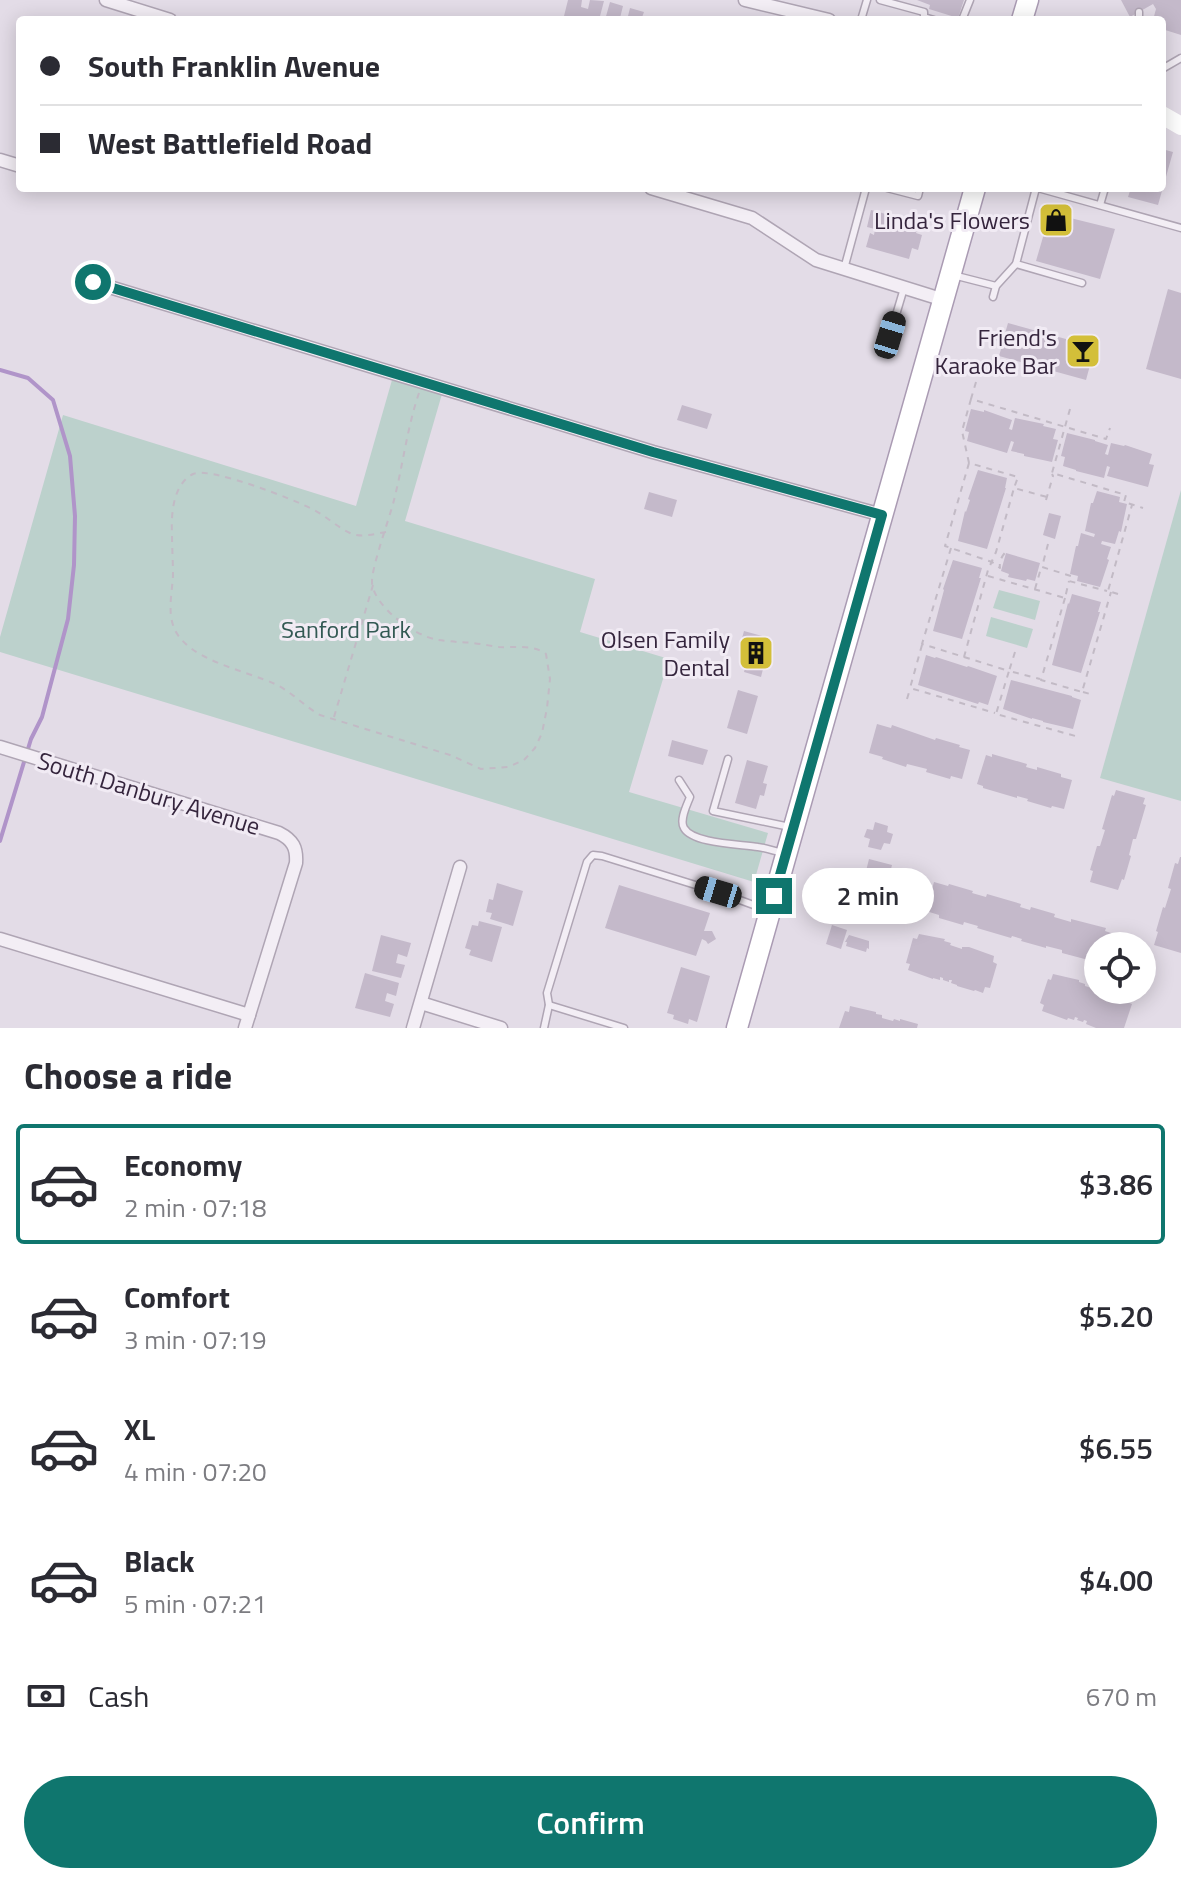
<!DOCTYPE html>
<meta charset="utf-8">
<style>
:root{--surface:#fff;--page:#f2f2f3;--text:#2b2b33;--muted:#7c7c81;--line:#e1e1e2;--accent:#0f766e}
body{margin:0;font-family:"Titillium Web",sans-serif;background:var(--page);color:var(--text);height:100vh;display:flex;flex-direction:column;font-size:30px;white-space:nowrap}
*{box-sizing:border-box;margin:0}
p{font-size:26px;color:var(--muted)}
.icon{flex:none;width:44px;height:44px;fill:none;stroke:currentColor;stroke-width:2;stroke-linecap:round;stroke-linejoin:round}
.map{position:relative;height:1028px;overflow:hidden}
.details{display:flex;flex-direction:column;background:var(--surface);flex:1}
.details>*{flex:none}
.hud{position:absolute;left:16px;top:16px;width:1150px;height:176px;border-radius:8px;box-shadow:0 4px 20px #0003;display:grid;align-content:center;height:176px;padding:0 24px;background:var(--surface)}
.tools{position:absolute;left:1084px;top:932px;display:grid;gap:16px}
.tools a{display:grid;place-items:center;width:72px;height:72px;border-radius:50%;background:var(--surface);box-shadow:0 4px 20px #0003;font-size:40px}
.end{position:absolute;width:36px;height:36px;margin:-18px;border:10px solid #0f766e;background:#fff;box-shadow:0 0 0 4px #fff}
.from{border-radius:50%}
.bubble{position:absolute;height:56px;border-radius:28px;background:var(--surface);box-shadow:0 4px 20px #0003;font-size:26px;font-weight:600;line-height:56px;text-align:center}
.car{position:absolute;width:24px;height:48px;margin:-24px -12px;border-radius:10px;box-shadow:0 0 6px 2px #0007;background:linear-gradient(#222 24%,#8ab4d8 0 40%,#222 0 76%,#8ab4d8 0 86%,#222 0)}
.hud b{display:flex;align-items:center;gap:28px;height:76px;font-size:30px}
.hud b+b{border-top:2px solid var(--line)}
.hud i{width:20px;height:20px;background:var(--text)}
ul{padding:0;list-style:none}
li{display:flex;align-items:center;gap:24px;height:120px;margin:0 16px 12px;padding:0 8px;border:4px solid transparent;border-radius:8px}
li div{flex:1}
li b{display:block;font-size:30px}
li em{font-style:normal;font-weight:600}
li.current{border-color:var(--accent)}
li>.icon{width:72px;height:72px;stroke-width:1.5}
h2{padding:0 24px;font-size:36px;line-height:96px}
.pay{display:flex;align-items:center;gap:20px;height:88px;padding:0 24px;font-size:30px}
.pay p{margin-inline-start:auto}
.action{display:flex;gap:16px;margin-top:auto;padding:16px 24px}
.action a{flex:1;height:92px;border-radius:48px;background:var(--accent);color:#fff;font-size:32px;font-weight:600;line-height:92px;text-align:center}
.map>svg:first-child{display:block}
.green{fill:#bcd1cc}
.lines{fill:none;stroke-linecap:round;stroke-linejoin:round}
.stream{stroke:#b094c9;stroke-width:4}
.building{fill:#c4b9ca}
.lane-casing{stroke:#afa5b4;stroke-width:9}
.street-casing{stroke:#afa5b4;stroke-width:15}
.primary-casing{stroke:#aa9bb3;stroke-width:23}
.path{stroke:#c2bac5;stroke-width:2;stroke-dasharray:6 6;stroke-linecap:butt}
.lane{stroke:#f3eef5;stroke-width:6}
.street{stroke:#f3eef5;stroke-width:12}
.secondary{stroke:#fff;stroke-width:18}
.primary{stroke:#fff;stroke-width:20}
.route{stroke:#0f766e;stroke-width:10}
.labels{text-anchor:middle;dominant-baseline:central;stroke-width:6;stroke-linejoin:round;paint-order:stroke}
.poi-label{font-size:24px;fill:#35253d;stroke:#f1ebf4;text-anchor:end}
.park-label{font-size:24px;fill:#325953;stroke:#f1ebf4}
.street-label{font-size:24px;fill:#35253d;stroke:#f1ebf4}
</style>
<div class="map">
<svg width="1181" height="1028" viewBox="0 0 1181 1028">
<rect width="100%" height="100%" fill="#e3dce7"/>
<g class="green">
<path d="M392 380 442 394 405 521 595 579 580 632 669 659 629 792 768 833 754 882 0 652V637L63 415 356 506Z"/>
<path d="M1181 490V801L1100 778Z"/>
<path d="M999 590 1040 601 1035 620 993 608Z"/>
<path d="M991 617 1033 629 1027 648 986 636Z"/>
</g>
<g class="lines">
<path class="stream" d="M0 370 28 378 53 400 70 456 75 516 74 565 68 619 42 717 31 739 0 841"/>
</g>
<g class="building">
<path d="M568 0H582L581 7 588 9 590 0 604 1 599 20H563Z"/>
<path d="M917 0H964L958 18 929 9 930 5Z"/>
<path d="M1121 0H1181V35L1162 29V20H1153L1156 9 1153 4 1130 17Z"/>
<path d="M610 2 623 6 620 18 626 20H605Z"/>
<path d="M630 8 644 12 641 20H627Z"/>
<path d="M1162 149 1173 152 1158 205 1128 197 1131 188H1162Z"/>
<path d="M871 210 919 223 916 233 922 235 918 250 912 248 909 259 866 247 870 233 874 235 875 229 867 227Z"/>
<path d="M1050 213 1115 229 1100 279 1036 261Z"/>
<path d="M1168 289 1181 293V379L1146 369Z"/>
<path d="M1008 323 1095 347 1086 380 999 356 1003 342 993 340 995 334 1004 337Z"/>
<path d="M682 405 712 414 707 429 677 420Z"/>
<path d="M971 409 984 412V410L1012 420 1009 429 1012 430 1015 418 1044 424 1043 426 1056 429 1053 439 1058 440 1052 462 1024 456V454L1011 451 1014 442 1011 441 1007 453 967 441 969 432 965 431Z"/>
<path d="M1067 433 1095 440V441L1108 445 1105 454 1108 455 1111 443 1124 446 1125 445 1152 454 1149 464 1154 465 1148 487 1107 476 1110 467 1107 466 1104 478 1076 471V470L1063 466 1065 457 1061 456Z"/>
<path d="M978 470 1007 478 1005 488H1006L987 549 958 541 965 511 966 512 970 500 968 499Z"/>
<path d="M1097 491 1120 497 1119 502 1127 504 1121 532 1119 531 1115 544 1102 541 1101 544 1111 547 1107 559 1109 560 1100 587 1077 581 1078 576 1070 574 1076 546H1078L1081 533 1094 537 1095 534 1085 531 1091 503H1093Z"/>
<path d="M649 492 677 500 672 517 644 509Z"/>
<path d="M1049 513 1061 516 1055 539 1043 535Z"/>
<path d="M1006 553 1040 563 1035 581 1027 579 1026 581 1008 577 1009 574 1001 571Z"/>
<path d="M953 560 982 568 979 578H981L962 639 933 631 944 590 943 589Z"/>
<path d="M1072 594 1101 602 1098 612H1100L1081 673 1052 665 1068 603 1069 604Z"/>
<path d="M744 631 769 638 765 650 771 652 770 658 767 668 763 669 761 677 744 672 748 656 742 654 745 643 741 642Z"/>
<path d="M926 655 935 658 936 657 967 667 968 666 997 676 988 705 979 702 978 704 918 685Z"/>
<path d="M1011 680 1072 696V697L1081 700 1073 729 1043 722V721L1032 718V719L1003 709Z"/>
<path d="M738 690 758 696 747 734 727 728Z"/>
<path d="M877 724 891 728 892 725 935 740 936 738 960 745 959 747 970 750 962 779 951 776 950 779 926 772 927 769 907 764 906 767 882 759 883 757 869 753Z"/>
<path d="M672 740 708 750 703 765 668 756Z"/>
<path d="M992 754 1027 764 1026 767 1037 770V767L1061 774V777L1072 780 1064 809 1052 806 1051 808 1027 801 1028 799 1017 796V798L983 788V786L977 784 986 755 992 757Z"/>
<path d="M747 760 768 766 763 783 767 784 764 796 760 795 756 809 735 803Z"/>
<path d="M1116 790 1145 798 1143 804 1146 805 1136 839H1133L1129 855 1131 856 1124 880 1122 879 1118 890 1090 882 1093 871 1090 870 1097 846H1100L1105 830 1102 829 1112 795 1114 796Z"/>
<path d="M875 822 888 826 887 832 893 834 890 844 884 843 881 850 868 847 870 839 864 837 867 829 873 830Z"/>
<path d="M1180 857H1181V953L1154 945 1158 932 1156 931 1163 907 1165 908 1171 889 1168 888 1175 863 1178 864Z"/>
<path d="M869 859 892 865 889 877 866 871Z"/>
<path d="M934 882 948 886 949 884 973 891 972 893 986 897 987 894 1021 904 1020 907 1030 910 1031 907 1055 914 1054 917 1071 922V919L1106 928 1105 931 1111 933 1107 946H1098V960L1096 962 1062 953V950L1046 946V948L1021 941 1022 939 1012 936 1011 938 977 928 978 926 964 922 963 925 939 918V915L926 911Z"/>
<path d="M497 883 523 891 513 926 490 919 492 913 486 912 489 899 493 900Z"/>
<path d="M619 885 710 913 704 931H712L716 939 708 944 706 941 702 939 696 956 605 928Z"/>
<path d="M479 921 502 927 492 962 469 955 471 950 465 948 472 925 478 926Z"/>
<path d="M832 925 847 930 841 949 826 944Z"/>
<path d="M919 934 945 939 944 941 951 943 950 945 962 949V947H969L994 956 993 962 997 964 990 988 985 987 983 993 975 990 974 991 957 986V985L951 983 952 980H949V982L943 980V978L940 977V980L933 978V979L908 970 910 964 906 963 913 938 917 939Z"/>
<path d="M381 935 411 943 407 957 398 954 396 963 405 965 401 978 372 971Z"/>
<path d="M849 935 869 941V949L867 948 866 952 846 946 847 942H845Z"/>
<path d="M681 967 710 976 697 1022 689 1019 688 1024 673 1019 674 1015 667 1013Z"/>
<path d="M365 973 399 983 396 996 387 993 385 1001 394 1004 390 1017 355 1008Z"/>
<path d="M1053 974 1079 980V982L1085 984V986L1098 990H1112L1129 996 1127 1002 1132 1004 1124 1028H1096L1086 1024 1087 1021 1084 1020 1083 1022 1077 1020 1078 1018 1075 1017 1074 1020 1068 1018 1067 1020 1042 1011 1044 1005 1040 1003 1048 979 1051 980Z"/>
<path d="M850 1006 876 1012V1014L882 1015V1018L893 1021 894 1019 900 1021V1019L918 1024 917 1028H839L845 1011 849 1012Z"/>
</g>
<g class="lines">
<defs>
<g id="lane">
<path d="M880 0 924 12V17L934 20"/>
<path d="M1139 12V20"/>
<path d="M861 20 867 0"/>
<path d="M962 20 970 0"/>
<path d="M1162 69 1181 58"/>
<path d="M887 188 918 196 920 188"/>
<path d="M1036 188 1016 264 1082 283"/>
<path d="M1038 188 1181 228"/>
<path d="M1100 205 1105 188"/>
<path d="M844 269 866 188"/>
<path d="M953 275 996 286"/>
<path d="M993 297 996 286 1016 264"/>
<path d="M890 335 904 288"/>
<path d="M728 759 713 811 790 827"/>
<path d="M679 780 690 797C687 805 679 820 684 828 693 844 741 844 758 847 766 848 774 851 783 853"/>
<path d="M549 1005 624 1028"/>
<path d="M544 1028 549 1005 547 993 587 862 593 855 602 856 718 892 767 910"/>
</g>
<g id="street">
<path d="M106 0 170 20"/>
<path d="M745 0 829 20"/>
<path d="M0 160 20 166"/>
<path d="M651 188 752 218 816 260 944 300"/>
<path d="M93 282 653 452 882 515"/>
<path d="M0 747 279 833C293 840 297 848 296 863L245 1028"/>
<path d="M0 939 249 1015"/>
<path d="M421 1003 501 1028"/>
<path d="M413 1028 460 867"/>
</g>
<g id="primary">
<path d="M1022 20 1028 0"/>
<path d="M737 1028 975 188"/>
</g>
</defs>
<use href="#lane" class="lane-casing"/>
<use href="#street" class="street-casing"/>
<use href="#primary" class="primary-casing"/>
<g class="path">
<path d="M976 382 971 399 1106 439 1110 428"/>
<path d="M971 399 962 431 969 463 1018 477 1014 488 1047 497"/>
<path d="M1070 409 1052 473 1126 495 1124 502 1143 508"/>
<path d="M969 463 945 546 992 562 1000 568C999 561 1002 555 1007 551"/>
<path d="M1046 500 1053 476 1052 474"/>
<path d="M386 532C374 534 361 538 350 533 337 527 326 516 314 510 296 500 209 466 193 474 173 484 171 514 172 534 172 548 173 562 173 576 172 592 168 610 173 625 184 660 245 670 275 684 292 692 304 706 320 715L450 755 481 769 508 767 524 760 535 748 542 733 547 708 550 679 546 654C533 644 514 648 499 647 485 645 471 642 457 642 451 641 444 641 438 640 415 636 375 608 372 583 371 568 390 517 394 500 403 465 407 428 419 393"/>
<path d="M1048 544 1042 567 1071 576 1069 581 1107 591"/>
<path d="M951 548 922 644 964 657 988 570 996 552 1014 488"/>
<path d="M988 576 1065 598 1069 581"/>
<path d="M1035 589 1041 568"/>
<path d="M1118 594 1108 591 1132 505"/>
<path d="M1065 598 1041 680 1082 692 1111 592"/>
<path d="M922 645 910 688 995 713"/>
<path d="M1015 652 1009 671 1040 679"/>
<path d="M964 657 1009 671 996 714 1079 737"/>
<path d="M1083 692 1090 694"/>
<path d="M907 699 910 689"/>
<path d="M334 717 373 585"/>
</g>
<use href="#lane" class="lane"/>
<use href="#street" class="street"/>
<path class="secondary" d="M1162 115 1181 126"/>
<use href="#primary" class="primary"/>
</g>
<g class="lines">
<path class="route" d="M93 282 653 452 882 515 774 896"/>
</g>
<defs>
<symbol id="shop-square" viewBox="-11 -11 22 22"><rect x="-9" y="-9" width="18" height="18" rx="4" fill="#d3bf39" stroke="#f1ebf4"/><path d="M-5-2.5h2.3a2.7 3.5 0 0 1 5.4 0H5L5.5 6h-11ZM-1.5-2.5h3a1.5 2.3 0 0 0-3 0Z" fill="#111"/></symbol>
<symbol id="bar-square" viewBox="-11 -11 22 22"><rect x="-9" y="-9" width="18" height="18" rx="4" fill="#d3bf39" stroke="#f1ebf4"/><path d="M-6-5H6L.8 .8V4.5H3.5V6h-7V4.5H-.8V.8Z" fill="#111"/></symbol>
<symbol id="building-square" viewBox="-11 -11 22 22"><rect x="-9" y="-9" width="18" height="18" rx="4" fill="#d3bf39" stroke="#f1ebf4"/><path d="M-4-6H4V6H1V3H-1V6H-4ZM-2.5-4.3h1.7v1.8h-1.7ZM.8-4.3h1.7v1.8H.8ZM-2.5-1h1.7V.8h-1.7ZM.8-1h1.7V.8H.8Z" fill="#111"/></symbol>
</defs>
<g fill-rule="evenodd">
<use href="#shop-square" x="1036" y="200" width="40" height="40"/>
<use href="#bar-square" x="1063" y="331" width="40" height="40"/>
<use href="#building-square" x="736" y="633" width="40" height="40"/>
</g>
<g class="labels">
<g class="poi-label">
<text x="1030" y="220">Linda's Flowers</text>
<text x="1057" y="337">Friend's<tspan x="1057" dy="28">Karaoke Bar</tspan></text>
<text x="730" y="639">Olsen Family<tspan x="730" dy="28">Dental</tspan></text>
</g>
<g class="park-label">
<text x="346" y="629">Sanford Park</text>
</g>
<g class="street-label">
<text transform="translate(149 793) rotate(17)">South Danbury Avenue</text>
</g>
</g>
</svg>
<div class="tools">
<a><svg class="icon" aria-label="locate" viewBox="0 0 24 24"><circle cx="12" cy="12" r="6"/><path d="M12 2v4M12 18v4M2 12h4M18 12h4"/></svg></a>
</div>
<i class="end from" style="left:93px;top:282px"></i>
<i class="end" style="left:774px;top:896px"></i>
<div class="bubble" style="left:802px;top:868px;width:132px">2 min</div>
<i class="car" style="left:890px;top:335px;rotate:17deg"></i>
<i class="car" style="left:718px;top:892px;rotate:287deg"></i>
<div class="hud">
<b><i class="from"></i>South Franklin Avenue</b>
<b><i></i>West Battlefield Road</b>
</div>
</div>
<section class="details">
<h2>Choose a ride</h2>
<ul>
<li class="current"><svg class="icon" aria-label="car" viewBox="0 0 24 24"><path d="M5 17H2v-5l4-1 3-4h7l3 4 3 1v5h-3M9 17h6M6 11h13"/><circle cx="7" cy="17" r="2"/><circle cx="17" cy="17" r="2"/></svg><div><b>Economy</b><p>2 min · 07:18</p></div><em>$3.86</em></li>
<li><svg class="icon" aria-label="car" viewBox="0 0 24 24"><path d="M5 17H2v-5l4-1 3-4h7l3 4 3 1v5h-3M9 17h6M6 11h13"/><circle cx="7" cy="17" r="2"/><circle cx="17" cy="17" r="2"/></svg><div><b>Comfort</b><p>3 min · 07:19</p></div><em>$5.20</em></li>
<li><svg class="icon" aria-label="car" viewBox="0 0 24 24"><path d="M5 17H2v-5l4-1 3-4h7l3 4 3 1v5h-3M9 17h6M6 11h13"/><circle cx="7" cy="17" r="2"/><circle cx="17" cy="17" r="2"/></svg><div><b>XL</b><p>4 min · 07:20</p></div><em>$6.55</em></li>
<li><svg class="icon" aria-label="car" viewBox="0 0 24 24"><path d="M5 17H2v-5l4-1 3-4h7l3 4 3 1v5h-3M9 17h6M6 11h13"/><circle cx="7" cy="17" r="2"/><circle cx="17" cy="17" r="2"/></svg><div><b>Black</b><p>5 min · 07:21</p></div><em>$4.00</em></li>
</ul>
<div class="pay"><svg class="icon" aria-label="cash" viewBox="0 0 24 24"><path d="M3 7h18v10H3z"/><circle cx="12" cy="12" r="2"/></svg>Cash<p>670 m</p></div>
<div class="action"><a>Confirm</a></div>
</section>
